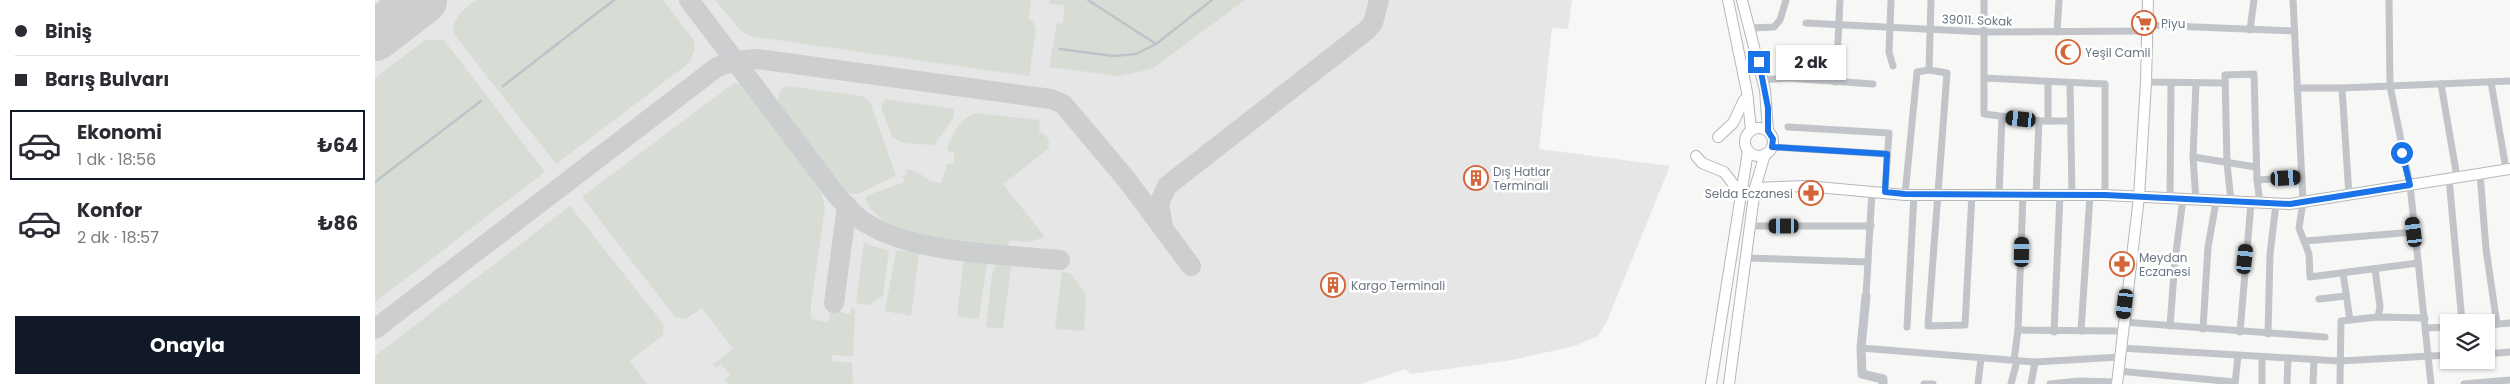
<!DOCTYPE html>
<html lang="tr">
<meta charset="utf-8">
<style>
:root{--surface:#fff;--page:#f2f2f3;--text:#2b2b33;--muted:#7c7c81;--line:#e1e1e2;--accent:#111827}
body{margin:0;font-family:Poppins,sans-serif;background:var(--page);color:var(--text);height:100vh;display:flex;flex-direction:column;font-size:19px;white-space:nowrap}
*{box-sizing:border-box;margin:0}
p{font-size:16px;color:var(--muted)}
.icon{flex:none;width:28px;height:28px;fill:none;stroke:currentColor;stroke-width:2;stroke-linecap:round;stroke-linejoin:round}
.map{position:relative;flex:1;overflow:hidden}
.sheet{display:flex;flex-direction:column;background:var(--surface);width:375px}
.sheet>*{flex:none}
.top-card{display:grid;align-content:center;height:110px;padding:0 15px;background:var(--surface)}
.controls{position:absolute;left:2065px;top:314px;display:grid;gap:10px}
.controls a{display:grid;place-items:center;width:55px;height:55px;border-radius:0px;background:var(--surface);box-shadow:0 1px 4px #0004;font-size:25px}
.end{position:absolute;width:22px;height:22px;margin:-11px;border:6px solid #1a73e8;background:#fff;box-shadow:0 0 0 2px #fff}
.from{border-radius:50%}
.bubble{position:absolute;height:35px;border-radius:0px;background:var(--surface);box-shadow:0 1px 4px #0004;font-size:16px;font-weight:700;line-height:35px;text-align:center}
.car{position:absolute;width:15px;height:30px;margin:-15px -8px;border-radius:6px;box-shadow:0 0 4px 1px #0007;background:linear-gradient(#222 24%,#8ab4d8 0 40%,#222 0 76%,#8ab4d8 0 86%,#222 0)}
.top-card b{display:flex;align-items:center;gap:18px;height:48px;font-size:19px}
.top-card b+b{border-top:1px solid var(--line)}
.top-card i{width:12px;height:12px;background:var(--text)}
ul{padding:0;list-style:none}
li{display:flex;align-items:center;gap:15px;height:70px;margin:0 10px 8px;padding:0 5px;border:2px solid transparent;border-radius:0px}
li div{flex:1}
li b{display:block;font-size:19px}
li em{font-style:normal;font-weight:700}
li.active{border-color:var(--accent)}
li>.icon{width:45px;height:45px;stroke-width:1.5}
.button{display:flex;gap:10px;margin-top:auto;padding:10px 15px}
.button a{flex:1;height:58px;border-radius:0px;background:var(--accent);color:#fff;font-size:20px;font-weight:700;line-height:58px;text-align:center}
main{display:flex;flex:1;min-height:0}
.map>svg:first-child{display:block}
.built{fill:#e5e6e5}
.green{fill:#d7dcd4}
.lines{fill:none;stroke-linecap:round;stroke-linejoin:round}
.stream{stroke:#bcc4ca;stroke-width:2.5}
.taxiway{stroke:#ccced0;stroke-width:20}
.runway{stroke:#ccced0;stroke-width:50}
.secondary-casing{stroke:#b4b8bc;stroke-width:12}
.minor{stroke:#c1c4c8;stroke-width:7}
.tertiary{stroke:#c1c4c8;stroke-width:9}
.secondary{stroke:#fff;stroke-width:10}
.route{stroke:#1a73e8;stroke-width:6}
.labels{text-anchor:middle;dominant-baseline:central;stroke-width:5;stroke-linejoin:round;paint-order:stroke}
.street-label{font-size:12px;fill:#697683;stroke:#fff}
.poi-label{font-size:12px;fill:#697683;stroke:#fff;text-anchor:start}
</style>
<main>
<section class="sheet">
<div class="top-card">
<b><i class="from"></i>Biniş</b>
<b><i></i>Barış Bulvarı</b>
</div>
<ul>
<li class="active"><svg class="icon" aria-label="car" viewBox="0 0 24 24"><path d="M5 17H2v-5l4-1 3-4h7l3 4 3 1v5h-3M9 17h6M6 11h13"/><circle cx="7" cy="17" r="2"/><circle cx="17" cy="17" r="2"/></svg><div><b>Ekonomi</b><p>1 dk · 18:56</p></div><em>₺64</em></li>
<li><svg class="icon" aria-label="car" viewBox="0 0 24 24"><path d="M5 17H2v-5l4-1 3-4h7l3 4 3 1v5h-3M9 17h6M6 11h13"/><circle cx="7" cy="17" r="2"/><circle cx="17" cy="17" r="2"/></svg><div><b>Konfor</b><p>2 dk · 18:57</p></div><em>₺86</em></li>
</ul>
<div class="button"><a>Onayla</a></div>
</section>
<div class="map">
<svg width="2135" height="384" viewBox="0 0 2135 384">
<rect width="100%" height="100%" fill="#f7f7f5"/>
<path class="built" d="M0 0H1197L1193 29 1177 28 1164 149 1295 166 1232 321 1223 336 1200 346 1137 360 1036 374 1030 369 986 384H0Z"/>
<g class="green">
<path d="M101 0H288L318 39 320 49 314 63 181 164 78 33C79 16 88 10 101 0Z"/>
<path d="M340 0H656L653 19 658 22 661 29 654 76 375 36 366 31Z"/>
<path d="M674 0H870L777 69 744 76 674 67 682 23 688 24 690 5 674 4Z"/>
<path d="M50 40H69L170 172 0 302V78Z"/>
<path d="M359 83 365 84 440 183 444 184 450 208 436 304V319L453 322 456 310 475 314 476 308 480 309 478 356 457 355V361L477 363 478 384H353L350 380 355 375 346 364 341 368 338 364 358 349 327 308 310 319 300 317 207 197Z"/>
<path d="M411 86 487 96 495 102 521 176 483 194 473 193 403 102 404 92Z"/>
<path d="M510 99 579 109V117L559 145 529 143 517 137 506 106Z"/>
<path d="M600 113 665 120 664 131C672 136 676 139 673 149L628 184 670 237 654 242 634 240 632 250C595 244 505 240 490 198 499 191 518 187 530 182L528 176 532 175 530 170C540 167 548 177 557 182L558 181 566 184 572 164 579 163V152L572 151C576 135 585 119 600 113Z"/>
<path d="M195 206 289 325 288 335 255 361 272 384H0V356Z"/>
<path d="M489 242 496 246 514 250 508 295 494 305 481 303Z"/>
<path d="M523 250 544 253 536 316 510 311 521 252Z"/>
<path d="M589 259 612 263 604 319 582 316Z"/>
<path d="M621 265 636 266 628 329 611 327 617 275Z"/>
<path d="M687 272 695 273 711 294 709 331 680 329Z"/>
</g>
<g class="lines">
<g class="stream">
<path d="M781 44 837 0"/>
<path d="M685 49 738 56 761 54 781 44 713 0"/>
<path d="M128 86 239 0"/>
<path d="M0 182 106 101"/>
</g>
<g class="taxiway">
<path d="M314 0 463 197C472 206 480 217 491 223 541 254 626 254 685 260"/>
<path d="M788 227 784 204 792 186 992 30 998 23 1004 0"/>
<path d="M459 303 472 206"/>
<path d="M0 329 342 67 360 61 382 59 676 99 688 104 752 180 816 266"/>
</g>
<path class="runway" d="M0 36 47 0"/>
<defs>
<g id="secondary">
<path d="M1353 0 1372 92 1376 130"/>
<path d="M1367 0 1390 90 1393 131"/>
<circle cx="1384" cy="142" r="14"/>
<path d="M1343 137 1358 123 1369 100 1373 98"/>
<path d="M1321 156 1327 163 1349 172 1365 193"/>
<path d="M1380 188 1431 186 1530 195H1730L1915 204 2135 169"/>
<path d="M1336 384 1373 151"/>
<path d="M1354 384 1380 188 1390 154"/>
<path d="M1742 384 1764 197 1771 82 1773 0"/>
</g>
</defs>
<use href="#secondary" class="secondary-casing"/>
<g class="minor">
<path d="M1516 0 1514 52 1518 66"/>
<path d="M1609 0V114L1664 121H1696"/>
<path d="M1918 0 1928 202 1924 228 1934 254 1935 277 2043 263"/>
<path d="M2014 0 2015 86 2035 185 2056 384"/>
<path d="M1431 23 1609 32 1772 31"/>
<path d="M1772 25 1919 31"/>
<path d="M1375 28 1399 27 1405 20 1411 0"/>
<path d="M1875 30 1879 0"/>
<path d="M1682 32 1684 0"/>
<path d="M1554 70 1572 73 1553 326 1590 325 1597 194"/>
<path d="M1609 78 1730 84V195"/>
<path d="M1388 80 1412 78 1498 84"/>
<path d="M1461 82 1465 0"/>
<path d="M1673 82V121"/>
<path d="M1771 82 1850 83"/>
<path d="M2116 82 2131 169"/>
<path d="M1695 83 1697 195"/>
<path d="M1821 83 1818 157 1821 201"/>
<path d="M2066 84 2082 177"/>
<path d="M1922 88H1967L2135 81"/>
<path d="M1967 88 1974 196"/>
<path d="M1413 127 1514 133 1510 192"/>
<path d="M1397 147 1512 154"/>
<path d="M1818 157 1881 167"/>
<path d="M2105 173 2111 249 2122 324"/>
<path d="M2074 178 2087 322"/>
<path d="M1882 180 1926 177"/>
<path d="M1530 195 1542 72 1554 70 1556 0"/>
<path d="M1624 195 1627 117"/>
<path d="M1661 195 1664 121"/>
<path d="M1795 199 1796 83"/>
<path d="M1856 202 1852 163 1850 75 1879 74 1882 180 1885 203"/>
<path d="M1374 226H1496"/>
<path d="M1930 241 2039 232"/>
<path d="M1371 258 1493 262"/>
<path d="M2000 269 2005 307 2003 317"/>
<path d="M1968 273 1975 320"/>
<path d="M1491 296 1497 191"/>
<path d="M1944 299 1971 296"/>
<path d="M1748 322 1950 337"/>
<path d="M2111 325 2135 323"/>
<path d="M1795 326 1800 260 1808 199"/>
<path d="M1532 327 1539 194"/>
<path d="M2051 328 2074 327"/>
<path d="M1828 329 1833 247 1841 202"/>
<path d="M1643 330 1747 331"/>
<path d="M1706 331 1715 195"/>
<path d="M1679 332 1685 195"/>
<path d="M1865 332 1876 203"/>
<path d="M1893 334 1895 254 1901 204"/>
<path d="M1486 348 1660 362 1745 357"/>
<path d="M1745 348 1964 361 2074 355"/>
<path d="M2111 354 2135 352"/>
<path d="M1639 360 1643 330 1648 195"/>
<path d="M1743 371 1860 382"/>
<path d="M1549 384H1558"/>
<path d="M1603 384 1606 358"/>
<path d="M1636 384 1642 361"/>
<path d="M1656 384 1660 362"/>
<path d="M1675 384 1704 381 1742 382"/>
<path d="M1860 384 1863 356"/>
<path d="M1887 384V358"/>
<path d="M1912 384 1913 359"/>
<path d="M1938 384 1939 360"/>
<path d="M1965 384 1966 321 2003 317 2050 318"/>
<path d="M2089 384 2135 380"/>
</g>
<path class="tertiary" d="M1491 296 1486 348 1487 374 1508 379V384"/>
<use href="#secondary" class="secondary"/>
</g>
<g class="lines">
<path class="route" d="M1384 62 1393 108V131L1398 139 1397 147 1512 154 1510 192 1530 194 1730 195 1915 204 2035 185 2027 153"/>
</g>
<defs>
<symbol id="supermarket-ring" viewBox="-11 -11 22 22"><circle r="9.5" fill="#fff" stroke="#d36539" stroke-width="1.5"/><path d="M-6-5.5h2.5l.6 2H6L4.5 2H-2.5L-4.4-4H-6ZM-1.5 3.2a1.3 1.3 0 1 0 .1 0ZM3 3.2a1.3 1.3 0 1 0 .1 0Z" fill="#d36539"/></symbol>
<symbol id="mosque-ring" viewBox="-11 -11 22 22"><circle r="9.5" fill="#fff" stroke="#d36539" stroke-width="1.5"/><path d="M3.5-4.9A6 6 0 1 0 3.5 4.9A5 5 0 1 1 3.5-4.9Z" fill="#d36539"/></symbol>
<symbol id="building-ring" viewBox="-11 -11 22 22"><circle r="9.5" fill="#fff" stroke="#d36539" stroke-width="1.5"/><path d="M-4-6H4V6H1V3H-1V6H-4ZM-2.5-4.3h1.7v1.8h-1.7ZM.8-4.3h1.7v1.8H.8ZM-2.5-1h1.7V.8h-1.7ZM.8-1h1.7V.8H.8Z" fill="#d36539"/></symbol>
<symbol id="pharmacy-ring" viewBox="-11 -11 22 22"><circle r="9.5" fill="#fff" stroke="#d36539" stroke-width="1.5"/><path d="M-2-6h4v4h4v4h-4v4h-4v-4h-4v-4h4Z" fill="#d36539"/></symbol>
</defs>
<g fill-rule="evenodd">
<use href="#supermarket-ring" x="1755" y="9" width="28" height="28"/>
<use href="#mosque-ring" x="1679" y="38" width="28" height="28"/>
<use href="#building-ring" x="1087" y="164" width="28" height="28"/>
<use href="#pharmacy-ring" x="1422" y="179" width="28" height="28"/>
<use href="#pharmacy-ring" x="1733" y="250" width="28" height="28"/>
<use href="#building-ring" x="944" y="271" width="28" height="28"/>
</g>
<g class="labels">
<g class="street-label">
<text transform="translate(1602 20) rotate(2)">39011. Sokak</text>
</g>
<g class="poi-label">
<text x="1786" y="23">Piyu</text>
<text x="1710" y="52">Yeşil Camii</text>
<text x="1118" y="171">Dış Hatlar<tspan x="1118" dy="14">Terminali</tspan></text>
<text x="1418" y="193" text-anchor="end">Selda Eczanesi</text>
<text x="1764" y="257">Meydan<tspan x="1764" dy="14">Eczanesi</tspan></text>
<text x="976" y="285">Kargo Terminali</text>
</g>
</g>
</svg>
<div class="controls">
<a><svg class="icon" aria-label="layers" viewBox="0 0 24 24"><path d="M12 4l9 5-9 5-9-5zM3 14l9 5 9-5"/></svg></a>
</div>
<i class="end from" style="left:2027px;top:153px"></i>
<i class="end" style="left:1384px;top:62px"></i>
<div class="bubble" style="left:1401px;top:45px;width:70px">2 dk</div>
<i class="car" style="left:1646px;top:119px;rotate:276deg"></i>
<i class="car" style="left:1911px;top:178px;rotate:87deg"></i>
<i class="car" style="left:1409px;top:226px;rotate:270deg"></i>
<i class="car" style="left:2039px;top:232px;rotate:353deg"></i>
<i class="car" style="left:1647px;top:252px;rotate:1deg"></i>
<i class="car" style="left:1870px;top:259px;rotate:6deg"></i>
<i class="car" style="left:1750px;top:304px;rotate:187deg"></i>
</div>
</main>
